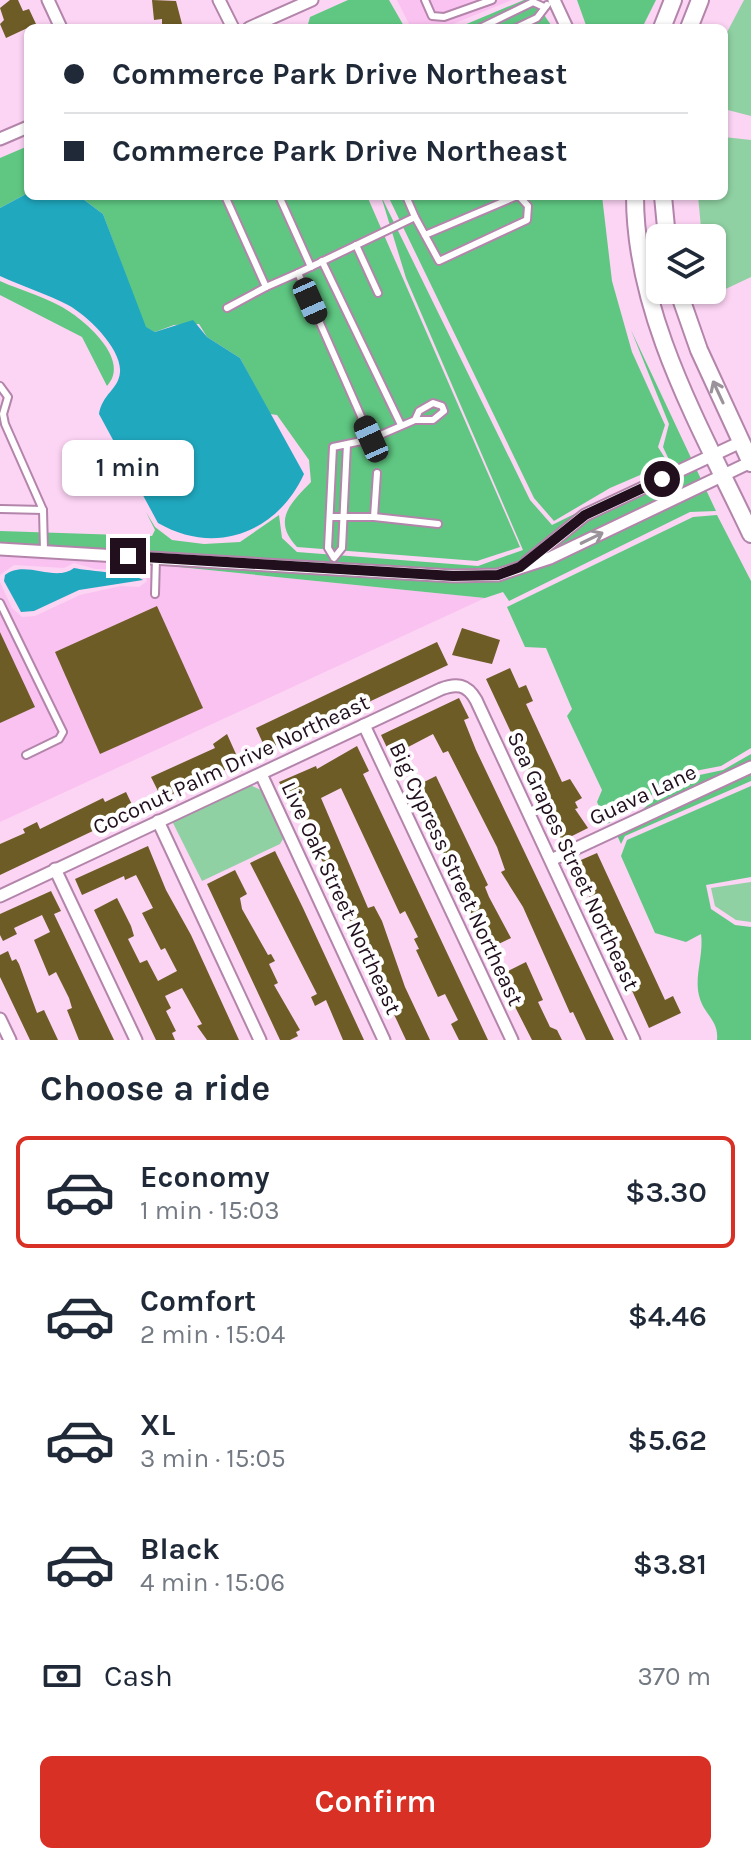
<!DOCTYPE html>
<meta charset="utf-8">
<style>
:root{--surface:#fff;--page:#f2f2f3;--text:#1f2937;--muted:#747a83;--line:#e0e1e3;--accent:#d93025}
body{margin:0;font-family:Karla,sans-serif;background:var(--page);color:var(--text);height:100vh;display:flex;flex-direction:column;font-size:30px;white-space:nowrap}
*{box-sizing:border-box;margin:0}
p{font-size:26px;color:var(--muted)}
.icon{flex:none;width:44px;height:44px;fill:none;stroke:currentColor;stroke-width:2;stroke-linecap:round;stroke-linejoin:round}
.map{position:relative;height:1040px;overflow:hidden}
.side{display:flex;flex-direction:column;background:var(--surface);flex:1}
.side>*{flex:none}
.top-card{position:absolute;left:24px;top:24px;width:704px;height:176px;border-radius:12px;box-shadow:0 2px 6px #0004;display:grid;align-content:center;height:176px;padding:0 40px;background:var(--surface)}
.buttons{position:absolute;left:646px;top:224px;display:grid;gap:16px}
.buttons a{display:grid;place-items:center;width:80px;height:80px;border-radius:12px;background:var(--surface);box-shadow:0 2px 6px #0004;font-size:40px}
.end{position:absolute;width:36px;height:36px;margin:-18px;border:10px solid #210f1e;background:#fff;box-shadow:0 0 0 4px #fff}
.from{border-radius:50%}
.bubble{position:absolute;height:56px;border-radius:12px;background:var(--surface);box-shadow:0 2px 6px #0004;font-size:26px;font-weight:600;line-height:56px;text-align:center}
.car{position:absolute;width:24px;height:48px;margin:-24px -12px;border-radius:10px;box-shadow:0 0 6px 2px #0007;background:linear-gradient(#222 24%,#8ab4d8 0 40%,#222 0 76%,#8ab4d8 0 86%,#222 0)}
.top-card b{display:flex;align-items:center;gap:28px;height:76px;font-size:30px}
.top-card b+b{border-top:2px solid var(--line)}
.top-card i{width:20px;height:20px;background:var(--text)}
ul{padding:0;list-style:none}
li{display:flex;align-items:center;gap:24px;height:112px;margin:0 16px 12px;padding:0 24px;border:4px solid transparent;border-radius:12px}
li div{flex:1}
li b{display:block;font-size:30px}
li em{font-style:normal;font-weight:600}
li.on{border-color:var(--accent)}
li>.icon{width:72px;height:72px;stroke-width:1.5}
h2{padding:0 40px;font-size:36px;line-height:96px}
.pay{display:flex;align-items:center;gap:20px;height:88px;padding:0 40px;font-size:30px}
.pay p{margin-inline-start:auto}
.action{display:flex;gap:16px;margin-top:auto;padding:16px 40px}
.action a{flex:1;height:92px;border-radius:12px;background:var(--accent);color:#fff;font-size:32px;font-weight:600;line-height:92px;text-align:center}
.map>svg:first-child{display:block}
.built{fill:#fac2f0}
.green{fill:#8fd1a2}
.forest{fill:#5fc782}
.water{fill:#20a8bf}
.building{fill:#6d5c25}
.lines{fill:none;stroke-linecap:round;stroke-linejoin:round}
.service-casing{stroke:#b385ab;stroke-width:10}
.minor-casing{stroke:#b385ab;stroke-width:15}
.secondary-casing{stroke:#b385ab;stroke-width:20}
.service{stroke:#fff;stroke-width:6}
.minor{stroke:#fff;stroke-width:11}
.secondary{stroke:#fff;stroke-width:16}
.oneway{stroke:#9b939a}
.route{stroke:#210f1e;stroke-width:10}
.labels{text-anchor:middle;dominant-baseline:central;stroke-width:8;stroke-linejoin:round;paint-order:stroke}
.street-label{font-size:22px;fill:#210f1e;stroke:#fff}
</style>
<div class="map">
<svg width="751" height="1040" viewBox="0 0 751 1040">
<rect width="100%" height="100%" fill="#fcd4f4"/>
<g class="built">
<path d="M397 0H512L443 28H411Z"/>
<path d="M0 549 485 598 0 822V582L12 608 22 617 35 616 80 595 121 586 139 587 147 581 145 575 136 570 95 569 74 563 64 568 14 565 0 575Z"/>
</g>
<g class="green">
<path d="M744 0H751V116L724 109V38Z"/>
<path d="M724 137 751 140V277L715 294 712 238H702L698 196H724Z"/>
<path d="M248 784 263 791 283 839 280 844 202 881 172 821Z"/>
<path d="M751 882V922L736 920 715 906 711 888Z"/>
</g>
<g class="forest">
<path d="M348 0H389L405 28H307L310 17Z"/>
<path d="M524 0H534L553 28H457Z"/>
<path d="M577 0H656L642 28H587Z"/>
<path d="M28 146V193L0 208V158Z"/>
<path d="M79 196H367L520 547 477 561 297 547C272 520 290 504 311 482L309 460 277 415 270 414 240 358 207 337 199 324 174 325 155 332 145 327 103 214Z"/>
<path d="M381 196 530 500 552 525 672 466 663 447 669 424 631 330 716 511 690 512 509 601 503 592 485 598 0 549V531L152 536 155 530 146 512 155 527 172 540 204 544 240 542 279 515 282 538 297 552 478 566 523 550 406 278Z"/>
<path d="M388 196H602L612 281 632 352 665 425 658 447 668 463 610 488 554 521 534 498Z"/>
<path d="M0 281C22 291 50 298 70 312 91 326 130 362 107 386L82 337 0 295Z"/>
<path d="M717 515 751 581V748L721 766 674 775 639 806 607 824 597 802 602 790 567 716 572 709 546 648 525 647 507 607 693 517Z"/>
<path d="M751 754V781L625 836 621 844 613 826 642 810 676 780 723 770Z"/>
<path d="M751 786V877L706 885 711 909 735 925 751 927V1040H717C719 1021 705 1015 700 999 693 978 704 957 701 934L686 942 655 933 621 856 627 840Z"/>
</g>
<g class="water">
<path d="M28 193V196H79L103 214 146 327 155 332 193 320 207 337 240 358 304 474C277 533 215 556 158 523L99 414C102 394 119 389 120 372 122 349 87 315 68 305 47 294 22 286 0 276V208Z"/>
<path d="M74 568C88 571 138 574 143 580L79 590 34 611 21 612 4 581 5 575C25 559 55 583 74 568Z"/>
</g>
<g class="building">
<path d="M10 0H18L23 11 29 9 36 24 6 38 0 24 4 20 0 8Z"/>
<path d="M152 0 176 1 182 24 162 26V19L154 20Z"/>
<path d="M157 606 203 708 100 754 55 652Z"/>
<path d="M462 628 500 640 492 664 452 655Z"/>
<path d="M0 632 35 707 0 723Z"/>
<path d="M437 642 448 665 266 750 256 728Z"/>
<path d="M510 668 519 688 526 685 533 701 526 704 562 782 570 779 582 798 575 802 578 808 575 809 588 828 562 841 486 679Z"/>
<path d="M459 698 469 718 464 720 476 750 614 1040H586L573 1012 570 1013 523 907 501 872 505 870 497 847 448 751 443 753 433 734 391 756 381 735Z"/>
<path d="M227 734 240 763 162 799 151 777 215 748 213 744Z"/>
<path d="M357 746 369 771 363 774 488 1040H459L451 1024 458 1020 445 994 438 997 416 950 419 949 414 939 418 937 405 911 400 914 341 788 321 798 368 908 374 906 382 921 405 987 430 1040H406L317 850 279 782 316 766 317 769Z"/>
<path d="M436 776 488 885 485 887 489 897 511 938 488 949 412 788Z"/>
<path d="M126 792 135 811 0 875V844L25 833 23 829 37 822 40 829 103 798 105 802Z"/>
<path d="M148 846 166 890 191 935 239 1040H207L197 1026 202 1024 182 988 165 996 171 1008 166 1011 176 1031 172 1033 175 1040H156L94 910 117 898 131 926 134 936 128 939 140 963 147 960 158 981 177 971 165 948 161 950 142 913 153 908 136 875 125 880 124 876 82 895 75 879Z"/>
<path d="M275 851 303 908 364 1040H343L326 1000 315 1006 311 997 317 994 250 863Z"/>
<path d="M597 853 665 1000 673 996 681 1013 649 1028 574 863Z"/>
<path d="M235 870 247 894 240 898 242 909 268 955 271 954 275 961 269 964 278 983 274 985 300 1030 296 1032 298 1036 290 1040H280L207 884Z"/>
<path d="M51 891 61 911 54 914 114 1040H79L67 1010 72 1008 69 998 56 972 49 976 34 940 50 932 42 915 14 928 17 934 3 941 0 935V914Z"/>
<path d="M8 951 12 961 16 959 19 964 37 1013 44 1010 58 1040H30L0 977V955Z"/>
<path d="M526 962 543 1000 538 1002 550 1027 557 1030 562 1040H532L509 995 500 975Z"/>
</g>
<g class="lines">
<defs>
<g id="service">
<path d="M425 0 432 16 444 17 492 0"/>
<path d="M480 28 533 2 544 7"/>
<path d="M516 28 537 18 547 5"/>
<path d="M225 196 266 287 298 273"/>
<path d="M279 196 311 267"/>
<path d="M406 196 415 217"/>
<path d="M425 235 517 196"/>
<path d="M356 245 378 293"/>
<path d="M322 261 401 425"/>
<path d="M227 308 266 287"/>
<path d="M0 386 8 397 3 414 5 424 43 510 1 509"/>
<path d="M371 439 298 273 415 217 439 261 527 220 528 206 519 196"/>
<path d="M347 444 342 548 334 558 328 548 333 447 371 439 415 420H433L444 411 442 406 433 403 419 411 415 420"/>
<path d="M43 510 44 551"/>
<path d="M330 517H374L377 473"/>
<path d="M374 517 438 524"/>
<path d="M155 594 156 558"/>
<path d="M0 603 63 732 59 739 26 755"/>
</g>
<g id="minor">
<path d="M48 0 61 28"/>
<path d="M219 0 233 28"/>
<path d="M554 0 567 28"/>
<path d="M249 28 312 0"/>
<path d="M0 139 28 127"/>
<path d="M0 549 453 576 498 575 550 558 751 462"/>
<path d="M527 562 585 515 741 442"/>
<path d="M364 725 512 1040"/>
<path d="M261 774 384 1040"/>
<path d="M158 821 260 1040"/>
<path d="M551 860 751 767"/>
<path d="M55 869 136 1040"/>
<path d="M0 896 441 689C456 683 467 684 476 700L634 1040"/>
<path d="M0 1019 10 1040"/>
</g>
<g id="secondary">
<path d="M662 28 673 0"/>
<path d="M689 28 700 0"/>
<path d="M635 196C635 316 701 428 751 534"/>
<path d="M663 196 667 238"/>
<path d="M678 290 699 350 751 463"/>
</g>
</defs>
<use href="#service" class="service-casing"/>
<use href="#minor" class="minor-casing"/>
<use href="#secondary" class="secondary-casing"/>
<use href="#service" class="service"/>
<use href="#minor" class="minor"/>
<use href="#secondary" class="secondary"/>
</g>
<defs><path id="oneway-shaft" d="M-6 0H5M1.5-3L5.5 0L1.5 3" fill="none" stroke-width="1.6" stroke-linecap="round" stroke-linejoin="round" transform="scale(2)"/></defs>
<g class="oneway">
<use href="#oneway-shaft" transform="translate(718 392) rotate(-115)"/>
<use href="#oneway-shaft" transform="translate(592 538) rotate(-26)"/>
</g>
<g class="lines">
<path class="route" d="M128 556 453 576 498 575 520 567 585 515 662 479"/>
</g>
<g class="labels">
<g class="street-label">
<text transform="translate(231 765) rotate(-25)">Coconut Palm Drive Northeast</text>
<text transform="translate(643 795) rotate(-25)">Guava Lane</text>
<text transform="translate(573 861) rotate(65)">Sea Grapes Street Northeast</text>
<text transform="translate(456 874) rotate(65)">Big Cypress Street Northeast</text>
<text transform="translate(341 898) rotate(65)">Live Oak Street Northeast</text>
</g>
</g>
</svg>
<div class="buttons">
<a><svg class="icon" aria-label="layers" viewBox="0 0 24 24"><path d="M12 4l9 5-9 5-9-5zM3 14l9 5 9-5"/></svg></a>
</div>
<i class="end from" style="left:662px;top:479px"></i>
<i class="end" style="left:128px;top:556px"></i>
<div class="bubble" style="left:62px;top:440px;width:132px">1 min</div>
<i class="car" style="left:310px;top:301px;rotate:156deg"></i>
<i class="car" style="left:371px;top:439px;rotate:336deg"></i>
<div class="top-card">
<b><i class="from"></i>Commerce Park Drive Northeast</b>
<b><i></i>Commerce Park Drive Northeast</b>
</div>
</div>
<section class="side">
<h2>Choose a ride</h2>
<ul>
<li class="on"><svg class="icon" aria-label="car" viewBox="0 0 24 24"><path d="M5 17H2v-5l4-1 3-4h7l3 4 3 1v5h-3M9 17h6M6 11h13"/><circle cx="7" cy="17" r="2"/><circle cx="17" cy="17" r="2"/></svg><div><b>Economy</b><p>1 min · 15:03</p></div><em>$3.30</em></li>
<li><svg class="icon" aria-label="car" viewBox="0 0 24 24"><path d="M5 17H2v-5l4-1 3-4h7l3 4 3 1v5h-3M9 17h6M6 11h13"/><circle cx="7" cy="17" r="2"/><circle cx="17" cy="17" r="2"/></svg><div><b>Comfort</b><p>2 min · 15:04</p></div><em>$4.46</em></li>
<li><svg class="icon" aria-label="car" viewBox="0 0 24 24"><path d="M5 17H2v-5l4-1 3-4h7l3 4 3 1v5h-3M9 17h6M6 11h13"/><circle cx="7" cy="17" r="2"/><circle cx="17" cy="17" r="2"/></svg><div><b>XL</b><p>3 min · 15:05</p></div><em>$5.62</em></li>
<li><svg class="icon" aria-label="car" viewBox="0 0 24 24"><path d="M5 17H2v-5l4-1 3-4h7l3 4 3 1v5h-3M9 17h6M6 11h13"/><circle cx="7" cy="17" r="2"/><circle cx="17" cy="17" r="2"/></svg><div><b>Black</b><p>4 min · 15:06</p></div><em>$3.81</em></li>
</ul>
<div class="pay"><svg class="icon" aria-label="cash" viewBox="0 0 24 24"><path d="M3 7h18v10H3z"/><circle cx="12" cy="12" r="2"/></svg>Cash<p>370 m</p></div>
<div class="action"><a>Confirm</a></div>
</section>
